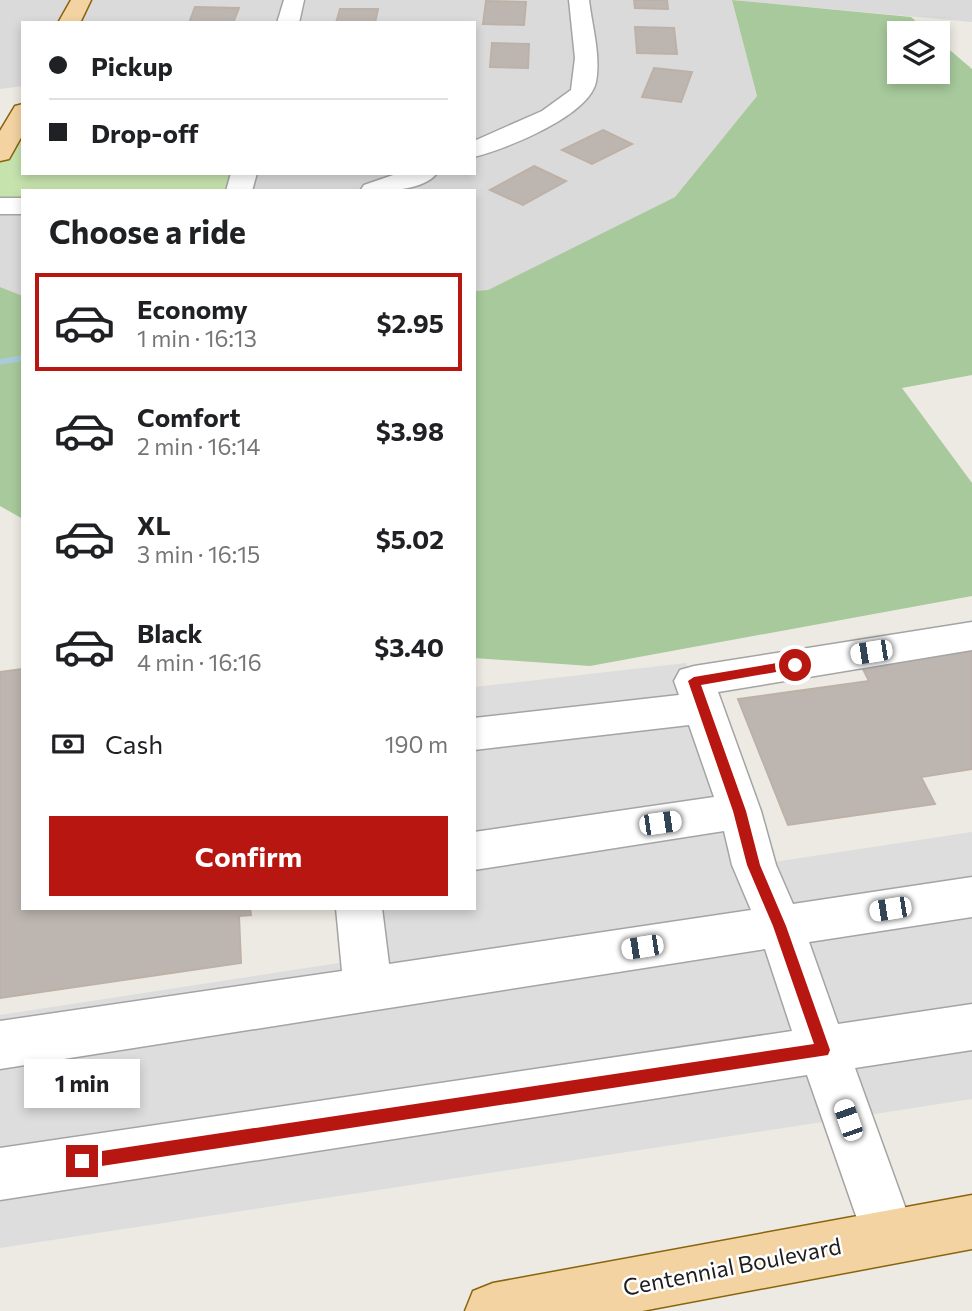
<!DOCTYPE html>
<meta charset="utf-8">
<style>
:root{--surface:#fff;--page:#f2f2f2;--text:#202124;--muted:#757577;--line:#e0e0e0;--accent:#b81611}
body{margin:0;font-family:Commissioner,sans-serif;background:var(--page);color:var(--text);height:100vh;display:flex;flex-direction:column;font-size:26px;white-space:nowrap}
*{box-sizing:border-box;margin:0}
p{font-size:23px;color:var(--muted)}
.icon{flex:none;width:38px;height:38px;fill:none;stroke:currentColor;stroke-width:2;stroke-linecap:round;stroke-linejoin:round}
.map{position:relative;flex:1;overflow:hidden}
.sheet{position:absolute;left:21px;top:189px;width:455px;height:721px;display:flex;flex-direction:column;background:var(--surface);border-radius:0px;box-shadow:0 4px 10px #0003}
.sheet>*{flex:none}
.guide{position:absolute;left:21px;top:21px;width:455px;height:154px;border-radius:0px;box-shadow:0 4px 10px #0003;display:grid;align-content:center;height:154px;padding:0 28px;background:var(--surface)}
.tools{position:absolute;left:887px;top:21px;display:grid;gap:14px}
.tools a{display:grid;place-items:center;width:63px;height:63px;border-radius:0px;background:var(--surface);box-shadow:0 4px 10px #0003;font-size:35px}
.end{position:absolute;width:32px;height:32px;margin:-16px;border:9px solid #b81611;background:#fff;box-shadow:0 0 0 4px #fff}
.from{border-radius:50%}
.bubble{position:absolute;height:49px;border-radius:0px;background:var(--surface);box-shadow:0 4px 10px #0003;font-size:23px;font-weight:700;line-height:49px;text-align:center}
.car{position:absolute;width:21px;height:42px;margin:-21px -10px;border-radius:9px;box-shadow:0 0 5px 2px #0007;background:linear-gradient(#fff 24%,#345 0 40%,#fff 0 76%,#345 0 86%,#fff 0)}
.guide b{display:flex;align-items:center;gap:24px;height:66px;font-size:26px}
.guide b+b{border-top:2px solid var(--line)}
.guide i{width:18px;height:18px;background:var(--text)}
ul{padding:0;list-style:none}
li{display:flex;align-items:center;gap:21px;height:98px;margin:0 14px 10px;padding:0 14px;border:4px solid transparent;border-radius:0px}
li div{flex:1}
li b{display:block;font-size:26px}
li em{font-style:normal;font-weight:700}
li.active{border-color:var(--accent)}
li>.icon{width:63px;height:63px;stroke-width:1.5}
h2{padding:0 28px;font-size:32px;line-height:84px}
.pay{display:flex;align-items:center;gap:18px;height:77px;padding:0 28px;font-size:26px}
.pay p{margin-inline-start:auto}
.action{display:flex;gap:14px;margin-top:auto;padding:14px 28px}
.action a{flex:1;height:80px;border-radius:0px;background:var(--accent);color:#fff;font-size:28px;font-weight:700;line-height:80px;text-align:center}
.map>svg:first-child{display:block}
.residential{fill:#dbdada}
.grass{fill:#c6e3ad}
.forest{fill:#a7c99b}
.parking{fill:#ddd}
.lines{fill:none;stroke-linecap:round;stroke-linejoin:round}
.stream{fill:#a7cbd7;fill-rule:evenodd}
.building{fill:#bdb6b0;stroke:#bdb1a7;stroke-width:2}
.minor-casing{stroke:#a4a4a4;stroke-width:3}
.major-casing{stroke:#89640c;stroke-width:3}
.minor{fill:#fff;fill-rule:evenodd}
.major{fill:#f4d3a2;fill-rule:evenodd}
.route{fill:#b81611}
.labels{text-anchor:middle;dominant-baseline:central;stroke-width:5;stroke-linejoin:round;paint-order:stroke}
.near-street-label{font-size:23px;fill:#1d1d1d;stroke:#fff}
</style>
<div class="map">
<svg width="972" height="1311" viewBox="0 0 972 1311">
<rect width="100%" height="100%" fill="#edeae3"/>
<path class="residential" d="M0 0H972V22L732 0 757 96 675 197 488 290 474 291V191H23V296L0 287V154L23 173H474V23H23V86L0 89Z"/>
<path class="grass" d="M23 111V173H245L239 191H23V206H0V154Z"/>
<g class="forest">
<path d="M732 0 911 17 930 33H900V72H938V40L972 69V375L902 388 972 483V596L590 666 474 658V291L488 290 675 197 757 96Z"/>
<path d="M0 287 23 296V519L0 506Z"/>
</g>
<path class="parking" d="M686 663 754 865 972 832V1099L0 1248V1015L365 959 359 908H474V687Z"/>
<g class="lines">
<path class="stream" d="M23 355V361L0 365V359Z"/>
</g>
<g class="building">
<path d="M634 0H667L668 9 635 8Z"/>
<path d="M486 1 526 2 524 25 483 24Z"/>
<path d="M195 7 239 8 233 23H189Z"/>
<path d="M340 9H378L375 23H336Z"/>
<path d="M635 27 674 28 677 54 637 53Z"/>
<path d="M492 43 529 44 528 68 490 67Z"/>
<path d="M654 68 692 72 681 102 642 97Z"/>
<path d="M603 130 632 144 592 164 562 150Z"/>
<path d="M534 166 566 181 523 205 490 190Z"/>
<path d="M972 646V769L921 777 935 804 788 825 738 699 869 681 859 661Z"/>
<path d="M23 669V908H250L251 915 239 916 241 963 0 998V672Z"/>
</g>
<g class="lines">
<defs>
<g id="minor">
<path d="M284 0H304L299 23H277Z"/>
<path d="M569 0H589C592 26 601 55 596 82 589 116 506 149 474 157V141L542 111 571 90 575 58Z"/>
<path d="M231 173H257L252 191H226Z"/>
<path d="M399 173H437C423 192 381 191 360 191L364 185Z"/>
<rect x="0" y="198" width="23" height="16"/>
<path d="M972 622V650L718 692 761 811 776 865 793 904 972 877V917L809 942 838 1024 972 1004V1050L855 1068 916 1237 908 1256 889 1264 870 1256 807 1075 0 1200V1148L792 1031 765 949 0 1069V1021L342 971 336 908H382L389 964 751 910 732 865 724 831 474 870V832L714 797 689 725 474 750V718L679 695 674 681 680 670 694 666Z"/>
</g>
<g id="major">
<path d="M71 0H91L80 23H58Z"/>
<path d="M23 104V134L9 159 0 161V131L15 106Z"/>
<path d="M972 1195V1249L642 1311H465L473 1291 493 1283Z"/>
</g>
</defs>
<use href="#minor" class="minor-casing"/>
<use href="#major" class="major-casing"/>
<use href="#minor" class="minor"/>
<use href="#major" class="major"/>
</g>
<path class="route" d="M795 660 799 662V668L701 685 746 811 760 865 786 926 830 1050 828 1055 82 1169 77 1167 75 1161 77 1156 82 1154 814 1044 773 926 747 865 733 811 688 681 694 677Z"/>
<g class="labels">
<g class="near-street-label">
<text transform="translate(732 1266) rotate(-11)">Centennial Boulevard</text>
</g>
</g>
</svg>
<div class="tools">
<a><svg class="icon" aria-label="layers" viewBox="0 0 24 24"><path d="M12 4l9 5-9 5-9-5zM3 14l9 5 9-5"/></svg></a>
</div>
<i class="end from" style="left:795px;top:665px"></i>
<i class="end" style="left:82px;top:1161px"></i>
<div class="bubble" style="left:24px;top:1059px;width:116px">1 min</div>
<i class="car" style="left:871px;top:652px;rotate:261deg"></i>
<i class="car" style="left:660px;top:823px;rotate:82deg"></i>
<i class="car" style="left:890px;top:909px;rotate:261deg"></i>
<i class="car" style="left:642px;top:947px;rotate:261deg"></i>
<i class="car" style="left:848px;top:1120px;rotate:341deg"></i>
<div class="guide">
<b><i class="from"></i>Pickup</b>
<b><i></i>Drop-off</b>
</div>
<section class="sheet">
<h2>Choose a ride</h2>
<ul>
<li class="active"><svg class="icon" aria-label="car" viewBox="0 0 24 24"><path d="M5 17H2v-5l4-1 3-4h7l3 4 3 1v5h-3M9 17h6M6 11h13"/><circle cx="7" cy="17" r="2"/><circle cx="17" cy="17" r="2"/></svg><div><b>Economy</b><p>1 min · 16:13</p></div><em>$2.95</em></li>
<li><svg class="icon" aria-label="car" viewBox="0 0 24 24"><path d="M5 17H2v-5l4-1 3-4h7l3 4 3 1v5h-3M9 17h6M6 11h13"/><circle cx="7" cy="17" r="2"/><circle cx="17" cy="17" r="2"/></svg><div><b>Comfort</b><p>2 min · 16:14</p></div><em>$3.98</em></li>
<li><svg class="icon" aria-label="car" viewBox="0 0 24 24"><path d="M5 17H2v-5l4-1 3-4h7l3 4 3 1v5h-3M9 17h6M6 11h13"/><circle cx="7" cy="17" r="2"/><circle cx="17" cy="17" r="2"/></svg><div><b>XL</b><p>3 min · 16:15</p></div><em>$5.02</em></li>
<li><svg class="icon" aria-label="car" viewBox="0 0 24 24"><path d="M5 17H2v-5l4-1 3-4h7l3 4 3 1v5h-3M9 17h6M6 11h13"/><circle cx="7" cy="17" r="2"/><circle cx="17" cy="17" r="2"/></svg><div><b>Black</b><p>4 min · 16:16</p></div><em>$3.40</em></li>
</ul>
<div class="pay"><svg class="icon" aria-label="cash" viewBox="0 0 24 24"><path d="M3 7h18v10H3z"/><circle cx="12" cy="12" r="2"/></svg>Cash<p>190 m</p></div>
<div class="action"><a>Confirm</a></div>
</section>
</div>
